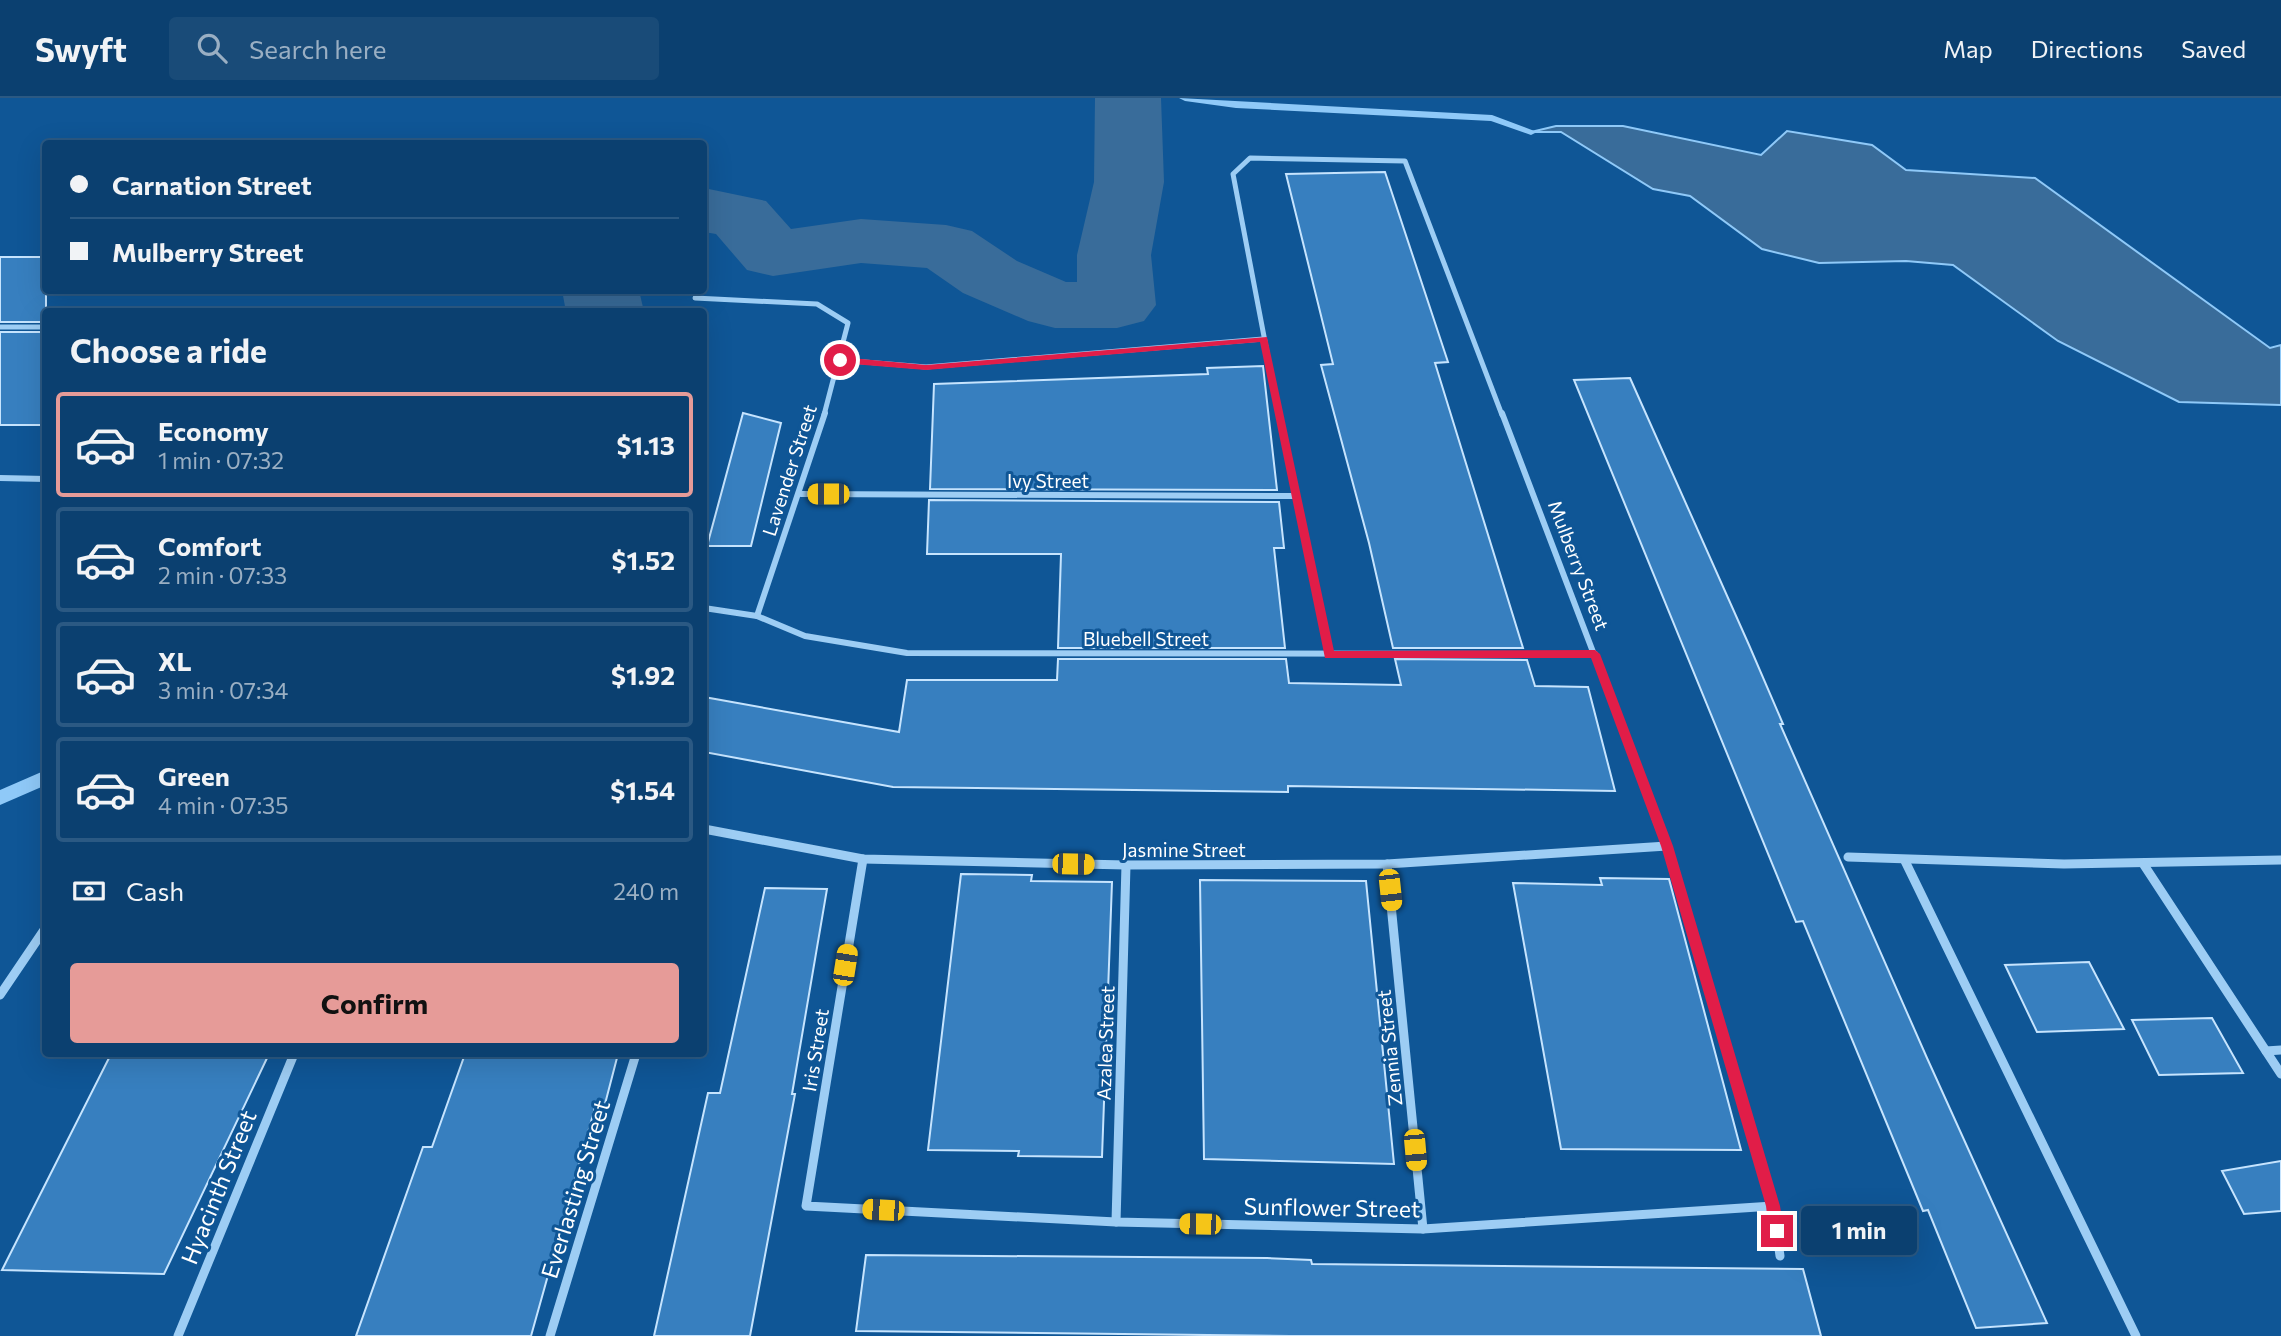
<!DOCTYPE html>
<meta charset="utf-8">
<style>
:root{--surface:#0b4070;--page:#194b78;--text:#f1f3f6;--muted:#9aafc3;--line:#2b5983;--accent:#e69b98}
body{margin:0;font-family:Commissioner,sans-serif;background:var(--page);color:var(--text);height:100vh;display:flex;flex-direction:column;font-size:26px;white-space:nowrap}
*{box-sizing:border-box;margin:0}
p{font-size:23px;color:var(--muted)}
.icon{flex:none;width:38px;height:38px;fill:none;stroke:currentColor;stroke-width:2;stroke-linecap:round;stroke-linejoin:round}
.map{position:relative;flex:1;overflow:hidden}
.drawer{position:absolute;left:42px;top:210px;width:665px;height:749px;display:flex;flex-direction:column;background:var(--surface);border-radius:7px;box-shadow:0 7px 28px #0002,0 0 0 2px var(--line)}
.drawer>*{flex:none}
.guide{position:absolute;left:42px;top:42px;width:665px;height:154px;border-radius:7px;box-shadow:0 7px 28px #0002,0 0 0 2px var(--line);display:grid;align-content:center;height:154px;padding:0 28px;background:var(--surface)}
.end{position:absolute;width:32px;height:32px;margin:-16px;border:9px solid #e11d48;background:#fff;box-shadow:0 0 0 4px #fff}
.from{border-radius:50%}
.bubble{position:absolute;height:49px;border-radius:7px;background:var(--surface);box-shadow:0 7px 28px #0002,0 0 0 2px var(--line);font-size:23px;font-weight:700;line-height:49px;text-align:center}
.car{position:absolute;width:21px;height:42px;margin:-21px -10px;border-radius:9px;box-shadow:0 0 5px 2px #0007;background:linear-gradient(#f5c518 24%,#345 0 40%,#f5c518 0 76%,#345 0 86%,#f5c518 0)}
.guide b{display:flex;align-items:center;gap:24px;height:66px;font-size:26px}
.guide b+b{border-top:2px solid var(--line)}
.guide i{width:18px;height:18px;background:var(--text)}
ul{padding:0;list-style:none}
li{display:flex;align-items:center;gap:21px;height:105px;margin:0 14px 10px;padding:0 14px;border:4px solid var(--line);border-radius:7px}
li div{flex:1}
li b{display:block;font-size:26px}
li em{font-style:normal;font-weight:700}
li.selected{border-color:var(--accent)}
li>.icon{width:63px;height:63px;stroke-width:1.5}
h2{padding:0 28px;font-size:32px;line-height:84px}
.pay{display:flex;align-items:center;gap:18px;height:77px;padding:0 28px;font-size:26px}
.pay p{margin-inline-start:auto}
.cta{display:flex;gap:14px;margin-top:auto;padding:14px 28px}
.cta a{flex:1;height:80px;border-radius:7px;background:var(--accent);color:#111;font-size:28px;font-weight:700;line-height:80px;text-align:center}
header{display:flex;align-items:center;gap:42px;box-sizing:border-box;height:98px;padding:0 35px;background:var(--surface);border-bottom:2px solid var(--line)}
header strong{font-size:33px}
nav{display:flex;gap:38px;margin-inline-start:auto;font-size:24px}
.search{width:490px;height:63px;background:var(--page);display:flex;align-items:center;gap:18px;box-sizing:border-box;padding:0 24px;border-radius:7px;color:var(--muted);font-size:26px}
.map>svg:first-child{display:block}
.water{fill:#396c9a;stroke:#8fc9f8;stroke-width:2}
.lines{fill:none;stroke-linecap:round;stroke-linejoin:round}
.stream{fill:#8fc9f8;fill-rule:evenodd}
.river{fill:#396c9a;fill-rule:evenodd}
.building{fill:#377fbf;stroke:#c6e4fe;stroke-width:2}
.street-far2{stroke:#9dcdf4;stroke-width:5}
.street-far1{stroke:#9dcdf4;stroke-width:6}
.street{stroke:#9dcdf4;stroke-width:9}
.route{fill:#e11d48}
.labels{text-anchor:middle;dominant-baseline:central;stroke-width:6;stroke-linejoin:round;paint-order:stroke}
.street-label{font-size:19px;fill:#fff;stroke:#0f5696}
.near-street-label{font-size:23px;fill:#fff;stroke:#0f5696}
</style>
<header>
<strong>Swyft</strong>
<div class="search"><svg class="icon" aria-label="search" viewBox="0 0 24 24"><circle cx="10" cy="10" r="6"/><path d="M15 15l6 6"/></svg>Search here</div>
<nav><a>Map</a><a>Directions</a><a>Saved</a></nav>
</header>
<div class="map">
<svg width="2281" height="1238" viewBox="0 0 2281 1238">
<rect width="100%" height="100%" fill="#0f5696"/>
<path class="water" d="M1556 28H1623L1761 57 1787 33 1872 47 1906 72 2035 80 2270 250 2281 247V307L2179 304 2058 243 1953 167 1906 163 1819 165 1762 151 1690 98 1653 91 1561 34H1531Z"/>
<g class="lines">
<g class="stream">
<path d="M1179 0 1492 17 1537 34 1531 37 1491 23 1236 10 1185 3Z"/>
<path d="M46 672V687L0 707V692Z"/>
</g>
<g class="river">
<path d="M1095 0H1161L1164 84 1151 157 1156 207 1144 223 1117 230H1055L1028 223 963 195 927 170 861 165 773 178 747 172 716 136 704 134V90L766 103 791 131 861 121 946 127 972 133 1017 163 1066 184H1077V157L1094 84Z"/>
<path d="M562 192H639L644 214H566Z"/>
</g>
</g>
<g class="building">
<path d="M1385 74 1448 264 1435 265 1523 550H1393L1369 445 1321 267 1333 266 1286 76Z"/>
<rect x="0" y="159" width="46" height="65"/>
<rect x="0" y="234" width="46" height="93"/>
<path d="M1263 268 1277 392 930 391 934 286 1208 276 1207 270Z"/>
<path d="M1630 280 1749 547 1783 626H1780L1927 960 2047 1225 1976 1230 1928 1112 1923 1113 1803 823 1796 824 1574 282Z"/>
<path d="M743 315 781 325 751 448H707Z"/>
<path d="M929 402 1279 404 1284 450H1274L1285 550H1058L1061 456H927Z"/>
<path d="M1058 561H1286L1289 585 1401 587 1395 561 1527 562 1535 588 1588 589 1615 693 1288 688V694L893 689 704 654V599L899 634 907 582H1057Z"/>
<path d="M961 776 1032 777 1031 783 1112 784 1102 1059 1018 1058 1019 1053 928 1052Z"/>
<path d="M1600 780 1669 781 1741 1052 1561 1051 1513 785 1602 787Z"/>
<path d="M1200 782 1366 783 1394 1066 1204 1061Z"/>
<path d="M765 790 827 791 792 996H795L750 1238H654L708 995H720Z"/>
<path d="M2089 864 2124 931 2037 934 2005 867Z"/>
<path d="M2212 920 2243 975 2159 977 2132 922Z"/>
<path d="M111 956H269L164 1176 2 1172Z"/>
<path d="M465 956H618L605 1006H596L531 1238H356L423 1049H432Z"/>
<path d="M2281 1063V1113L2244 1116 2222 1073Z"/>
<path d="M866 1157 1267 1160 1311 1162 1312 1166 1803 1171 1821 1238H1290L856 1233Z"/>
</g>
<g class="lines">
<g class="street-far2">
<path d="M695 200 817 206 848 225 824 317"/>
<path d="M0 229H46"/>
<path d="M840 262 926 269 1263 241"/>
<path d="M1279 317 1233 76 1250 60 1405 63 1502 317"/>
</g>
<g class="street-far1">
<path d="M1279 315 1329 557"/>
<path d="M1502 315 1657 722"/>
<path d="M0 380 46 381"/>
<path d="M801 396 1295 398"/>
<path d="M704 510 757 518 805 538 907 555 1595 556"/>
<path d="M757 518 825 315"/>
</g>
<g class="street">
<path d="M1656 720 1667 748 1773 1108 1780 1158"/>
<path d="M704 731 863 761 1126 767 1387 766 1667 748"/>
<path d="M1848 759 2064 766 2281 762"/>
<path d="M863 761 806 1108 1116 1124 1423 1131 1773 1108"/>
<path d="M1905 763 2136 1238"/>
<path d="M1387 766 1423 1131"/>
<path d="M2144 767 2281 976"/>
<path d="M0 897 46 829"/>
<path d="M2266 953 2281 952"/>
<path d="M1116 1124 1126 767"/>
<path d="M178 1238 294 956"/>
<path d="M550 1238 636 956"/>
</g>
</g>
<path class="route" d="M1267 239 1334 553 1595 552 1600 556 1673 748 1780 1108 1784 1133 1782 1138 1777 1140 1769 1133 1766 1108 1661 748 1591 560H1325L1260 244 926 272 840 265 835 262 840 259 926 267Z"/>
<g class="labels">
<g class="street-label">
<text transform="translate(789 372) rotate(-72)">Lavender Street</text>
<text x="1048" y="382">Ivy Street</text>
<text transform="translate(1579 467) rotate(69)">Mulberry Street</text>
<text x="1146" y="540">Bluebell Street</text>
<text x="1184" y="751">Jasmine Street</text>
<text transform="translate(1105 945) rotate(-88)">Azalea Street</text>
<text transform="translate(1389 950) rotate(-96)">Zennia Street</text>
<text transform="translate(815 952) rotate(-81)">Iris Street</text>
</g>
<g class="near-street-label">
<text transform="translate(218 1089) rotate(-68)">Hyacinth Street</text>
<text transform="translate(575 1091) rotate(-73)">Everlasting Street</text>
<text transform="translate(1332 1109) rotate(1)">Sunflower Street</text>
</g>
</g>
</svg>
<i class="end from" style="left:840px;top:262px"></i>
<i class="end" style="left:1777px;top:1133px"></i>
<div class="bubble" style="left:1801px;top:1108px;width:116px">1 min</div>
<i class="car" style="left:828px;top:396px;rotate:270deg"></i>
<i class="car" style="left:1073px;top:766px;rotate:91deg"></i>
<i class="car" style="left:1390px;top:792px;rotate:174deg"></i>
<i class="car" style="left:845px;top:867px;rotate:9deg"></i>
<i class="car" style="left:1415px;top:1052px;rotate:175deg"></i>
<i class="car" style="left:883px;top:1112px;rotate:273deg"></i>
<i class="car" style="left:1200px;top:1126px;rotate:271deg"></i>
<div class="guide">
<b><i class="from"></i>Carnation Street</b>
<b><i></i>Mulberry Street</b>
</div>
<section class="drawer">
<h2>Choose a ride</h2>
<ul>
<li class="selected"><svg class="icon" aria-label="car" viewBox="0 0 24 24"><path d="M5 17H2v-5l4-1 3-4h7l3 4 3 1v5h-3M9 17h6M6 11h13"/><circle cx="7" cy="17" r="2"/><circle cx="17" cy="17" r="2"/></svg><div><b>Economy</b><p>1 min · 07:32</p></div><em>$1.13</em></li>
<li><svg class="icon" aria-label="car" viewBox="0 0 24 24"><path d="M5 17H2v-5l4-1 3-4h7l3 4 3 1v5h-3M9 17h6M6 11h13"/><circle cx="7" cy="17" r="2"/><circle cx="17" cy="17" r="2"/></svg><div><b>Comfort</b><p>2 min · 07:33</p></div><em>$1.52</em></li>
<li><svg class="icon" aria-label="car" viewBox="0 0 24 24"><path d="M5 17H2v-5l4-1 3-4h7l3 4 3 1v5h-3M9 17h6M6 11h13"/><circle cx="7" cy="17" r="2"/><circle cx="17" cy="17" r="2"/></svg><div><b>XL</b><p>3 min · 07:34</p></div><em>$1.92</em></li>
<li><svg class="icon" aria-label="car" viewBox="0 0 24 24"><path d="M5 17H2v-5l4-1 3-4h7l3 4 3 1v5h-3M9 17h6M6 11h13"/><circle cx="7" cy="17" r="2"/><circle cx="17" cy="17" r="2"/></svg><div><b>Green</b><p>4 min · 07:35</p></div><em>$1.54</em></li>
</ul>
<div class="pay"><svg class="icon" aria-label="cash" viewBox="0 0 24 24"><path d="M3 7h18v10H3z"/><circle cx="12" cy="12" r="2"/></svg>Cash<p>240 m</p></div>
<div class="cta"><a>Confirm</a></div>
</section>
</div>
